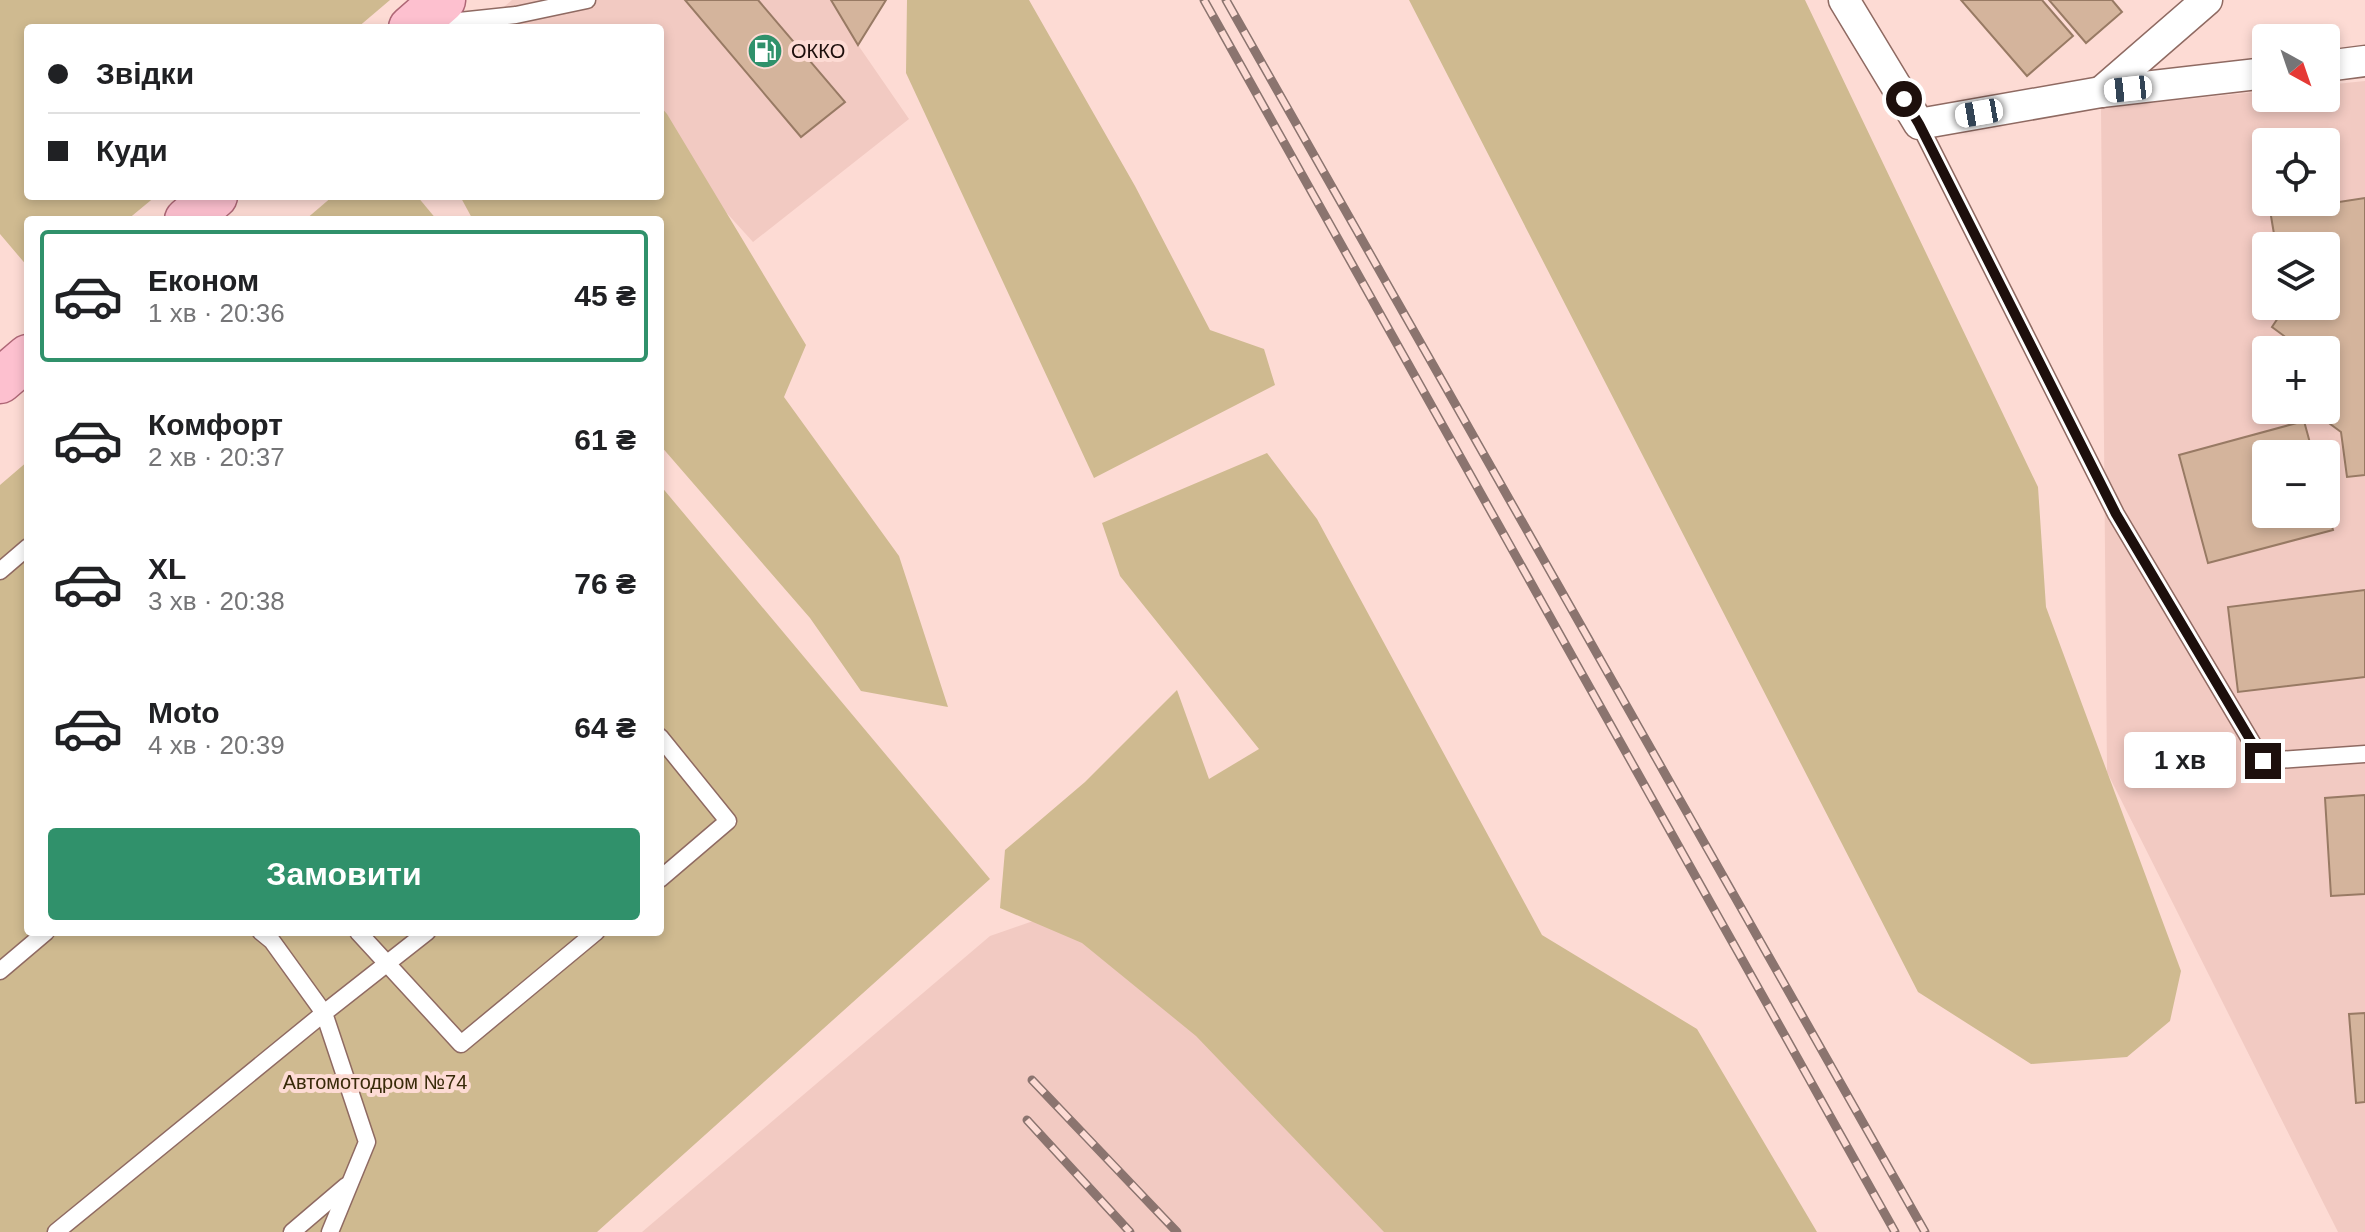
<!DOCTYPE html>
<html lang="uk">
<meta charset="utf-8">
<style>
:root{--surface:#fff;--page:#f2f2f2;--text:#202124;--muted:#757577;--line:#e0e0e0;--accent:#30916b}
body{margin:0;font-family:Arial,sans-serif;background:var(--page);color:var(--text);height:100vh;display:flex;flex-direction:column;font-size:30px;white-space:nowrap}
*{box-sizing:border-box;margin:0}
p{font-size:26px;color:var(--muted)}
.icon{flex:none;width:44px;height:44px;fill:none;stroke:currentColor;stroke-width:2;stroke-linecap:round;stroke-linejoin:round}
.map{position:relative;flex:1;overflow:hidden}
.sheet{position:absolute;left:24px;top:216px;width:640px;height:720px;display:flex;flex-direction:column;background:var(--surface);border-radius:8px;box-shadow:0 4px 12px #0003}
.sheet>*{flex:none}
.guide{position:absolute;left:24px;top:24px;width:640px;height:176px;border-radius:8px;box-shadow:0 4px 12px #0003;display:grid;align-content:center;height:176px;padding:0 24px;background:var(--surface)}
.needle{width:52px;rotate:140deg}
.fabs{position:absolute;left:2252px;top:24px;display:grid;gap:16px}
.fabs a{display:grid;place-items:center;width:88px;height:88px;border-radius:8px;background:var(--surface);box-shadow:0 4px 12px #0003;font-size:40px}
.end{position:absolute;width:36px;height:36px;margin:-18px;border:10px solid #1d0f0c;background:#fff;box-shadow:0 0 0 4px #fff}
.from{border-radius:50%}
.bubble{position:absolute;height:56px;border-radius:8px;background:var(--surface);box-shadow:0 4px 12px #0003;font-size:26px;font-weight:700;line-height:56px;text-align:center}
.car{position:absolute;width:24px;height:48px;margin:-24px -12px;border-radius:10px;box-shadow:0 0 6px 2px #0007;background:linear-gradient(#fff 24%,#345 0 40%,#fff 0 76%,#345 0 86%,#fff 0)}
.guide b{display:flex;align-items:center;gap:28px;height:76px;font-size:30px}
.guide b+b{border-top:2px solid var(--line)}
.guide i{width:20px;height:20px;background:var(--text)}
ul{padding:14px 0 0;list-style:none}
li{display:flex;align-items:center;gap:24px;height:132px;margin:0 16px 12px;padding:0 8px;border:4px solid transparent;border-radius:8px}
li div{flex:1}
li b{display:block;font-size:30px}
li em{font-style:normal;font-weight:700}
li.current{border-color:var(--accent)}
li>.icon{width:72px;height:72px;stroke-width:1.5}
.primary-button{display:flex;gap:16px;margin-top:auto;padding:16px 24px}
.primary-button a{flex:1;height:92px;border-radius:8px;background:var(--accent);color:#fff;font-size:32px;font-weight:700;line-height:92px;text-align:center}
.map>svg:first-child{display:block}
.built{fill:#f2cac2;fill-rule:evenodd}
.green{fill:#cfba90}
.building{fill:#d4b49c;stroke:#987a64;stroke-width:2}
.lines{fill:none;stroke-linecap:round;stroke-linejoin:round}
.service-casing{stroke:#8f6a62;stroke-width:19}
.minor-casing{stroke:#8f6a62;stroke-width:33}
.primary-casing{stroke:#ae6776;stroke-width:47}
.service{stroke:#fff;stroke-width:16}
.minor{stroke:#fff;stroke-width:30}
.primary{stroke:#fdc0cf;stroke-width:44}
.rail-casing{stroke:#8b746f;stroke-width:9}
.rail{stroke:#fddbd4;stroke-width:6;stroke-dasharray:18;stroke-linecap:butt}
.route{stroke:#1d0f0c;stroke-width:10}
.labels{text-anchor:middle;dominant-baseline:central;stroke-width:8;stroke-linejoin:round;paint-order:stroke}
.poi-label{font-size:20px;fill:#1d0f0c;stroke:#fddbd4;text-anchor:start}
.park-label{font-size:20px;fill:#382a09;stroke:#fddbd4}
</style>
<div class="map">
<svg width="2365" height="1232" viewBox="0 0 2365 1232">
<rect width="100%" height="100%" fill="#fddbd4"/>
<g class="built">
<path d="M512 0H831L858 45 909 119 753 242 686 168 660 146V28H479Z"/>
<path d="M2365 81V1232H2338L2107 772 2101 108 2266 91V98H2326V85ZM2266 142H2326V202H2266ZM2266 246H2326V306H2266ZM2266 350H2326V410H2266ZM2266 454H2326V514H2266Z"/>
<path d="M1059 912 1462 1232H642L990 936Z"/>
</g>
<g class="green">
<path d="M0 0H390L357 28H28V196H156L127 220H28V267L0 234Z"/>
<path d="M907 0H1029L1135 186 1210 330 1264 349 1275 385 1094 478 906 73Z"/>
<path d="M1409 0H1805L2038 487 2046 607 2181 971 2170 1021 2127 1057 2031 1064 1918 992Z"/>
<path d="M660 106 667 114 806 345 784 397 899 556 948 707 861 691 810 618 660 445V220H473L460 196H660Z"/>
<path d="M333 196H417L437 220H305Z"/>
<path d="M1267 453 1317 519 1542 935 1697 1029 1817 1232H1384L1196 1036 1082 943 1000 908 1005 850 1085 782 1177 690 1209 779 1259 749 1120 576 1102 523Z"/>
<path d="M28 461V932H660V485L990 879 597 1232H0V485Z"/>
</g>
<g class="building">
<path d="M685 0H758L845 102 801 137Z"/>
<path d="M831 0H886L858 45Z"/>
<path d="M1961 0H2042L2073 36 2027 76Z"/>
<path d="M2049 0H2112L2122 12 2086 43Z"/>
<path d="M2365 198V475L2347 477 2341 432 2314 412 2326 410V396L2333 386 2332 372 2326 367V350H2303L2272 327 2286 306H2326V246H2276L2270 210 2309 205 2311 202 2326 204Z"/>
<path d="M2304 421 2313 454H2266V514H2326V504L2333 530 2208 563 2179 455Z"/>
<path d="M2365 590V677L2238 692 2228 607Z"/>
<path d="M2365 795V894L2331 896 2325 798Z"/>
<path d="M2365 1013V1102L2356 1103 2349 1014Z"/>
</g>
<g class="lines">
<defs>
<g id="service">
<path d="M431 24 516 15 587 0"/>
<path d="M1919 124 2116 514 2263 761 2365 754"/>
<path d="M0 571 28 547"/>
<path d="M660 737 728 821 660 879"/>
<path d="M358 932 461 1044 596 932"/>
<path d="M0 971 46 932"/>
<path d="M56 1232 324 1013 272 941 261 932"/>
<path d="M292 1232 346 1186"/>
<path d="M330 1232 367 1142 324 1013 427 932"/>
</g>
<g id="minor">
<path d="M1844 0 1919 124 2101 92 2266 73"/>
<path d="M2326 66 2365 61"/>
<path d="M2101 92 2207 0"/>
</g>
<g id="primary">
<path d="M411 28 443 0"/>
<path d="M187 220 215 196"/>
<path d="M0 381 28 357"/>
</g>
</defs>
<use href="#service" class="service-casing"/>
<use href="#minor" class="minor-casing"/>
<use href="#primary" class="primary-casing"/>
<use href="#service" class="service"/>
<use href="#minor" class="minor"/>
<use href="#primary" class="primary"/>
<defs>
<g id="rail">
<path d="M1204 0 1895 1232"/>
<path d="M1226 0 1925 1232"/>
<path d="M1032 1080 1177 1232"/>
<path d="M1027 1120 1130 1232"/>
</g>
</defs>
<use href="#rail" class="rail-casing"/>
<use href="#rail" class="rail"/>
</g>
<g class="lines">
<path class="route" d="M1904 99 1919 124 2116 514 2263 761"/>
</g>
<defs>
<symbol id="fuel-disc" viewBox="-11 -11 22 22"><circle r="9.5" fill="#30916b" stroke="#fddbd4"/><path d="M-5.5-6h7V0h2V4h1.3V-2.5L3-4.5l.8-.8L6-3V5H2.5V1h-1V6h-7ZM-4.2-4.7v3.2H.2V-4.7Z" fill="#fff"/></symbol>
</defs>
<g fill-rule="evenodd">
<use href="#fuel-disc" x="745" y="31" width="40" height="40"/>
</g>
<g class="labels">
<g class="poi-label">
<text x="791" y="51">ОККО</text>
</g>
<g class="park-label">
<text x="375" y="1082">Автомотодром №74</text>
</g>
</g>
</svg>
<div class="fabs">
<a><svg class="needle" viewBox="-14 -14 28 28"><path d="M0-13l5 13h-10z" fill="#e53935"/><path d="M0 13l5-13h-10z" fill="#757577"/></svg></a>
<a><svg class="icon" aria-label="locate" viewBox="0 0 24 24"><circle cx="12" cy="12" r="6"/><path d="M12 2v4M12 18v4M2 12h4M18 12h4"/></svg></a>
<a><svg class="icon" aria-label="layers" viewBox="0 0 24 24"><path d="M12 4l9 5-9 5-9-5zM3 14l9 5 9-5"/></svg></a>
<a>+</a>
<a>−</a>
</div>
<i class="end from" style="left:1904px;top:99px"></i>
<i class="end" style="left:2263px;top:761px"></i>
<div class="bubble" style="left:2124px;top:732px;width:112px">1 хв</div>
<i class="car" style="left:2128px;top:89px;rotate:264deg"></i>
<i class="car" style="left:1979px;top:113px;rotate:260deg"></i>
<div class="guide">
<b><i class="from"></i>Звідки</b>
<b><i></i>Куди</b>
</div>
<section class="sheet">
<ul>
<li class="current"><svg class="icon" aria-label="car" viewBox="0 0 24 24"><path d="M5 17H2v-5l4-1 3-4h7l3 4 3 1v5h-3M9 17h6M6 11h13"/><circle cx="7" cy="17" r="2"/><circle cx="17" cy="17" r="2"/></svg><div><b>Економ</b><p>1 хв · 20:36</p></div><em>45 ₴</em></li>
<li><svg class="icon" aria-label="car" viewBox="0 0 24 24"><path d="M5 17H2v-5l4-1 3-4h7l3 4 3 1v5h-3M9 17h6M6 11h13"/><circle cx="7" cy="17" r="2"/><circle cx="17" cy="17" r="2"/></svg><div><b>Комфорт</b><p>2 хв · 20:37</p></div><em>61 ₴</em></li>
<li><svg class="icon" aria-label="car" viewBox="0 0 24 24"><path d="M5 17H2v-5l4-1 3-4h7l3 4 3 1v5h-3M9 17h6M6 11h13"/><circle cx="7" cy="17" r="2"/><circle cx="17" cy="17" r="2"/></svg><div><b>XL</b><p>3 хв · 20:38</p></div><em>76 ₴</em></li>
<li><svg class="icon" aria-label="car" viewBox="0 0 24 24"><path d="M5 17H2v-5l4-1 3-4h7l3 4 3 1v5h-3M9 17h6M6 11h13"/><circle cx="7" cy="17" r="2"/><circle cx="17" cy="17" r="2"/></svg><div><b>Moto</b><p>4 хв · 20:39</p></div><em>64 ₴</em></li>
</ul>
<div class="primary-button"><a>Замовити</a></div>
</section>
</div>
